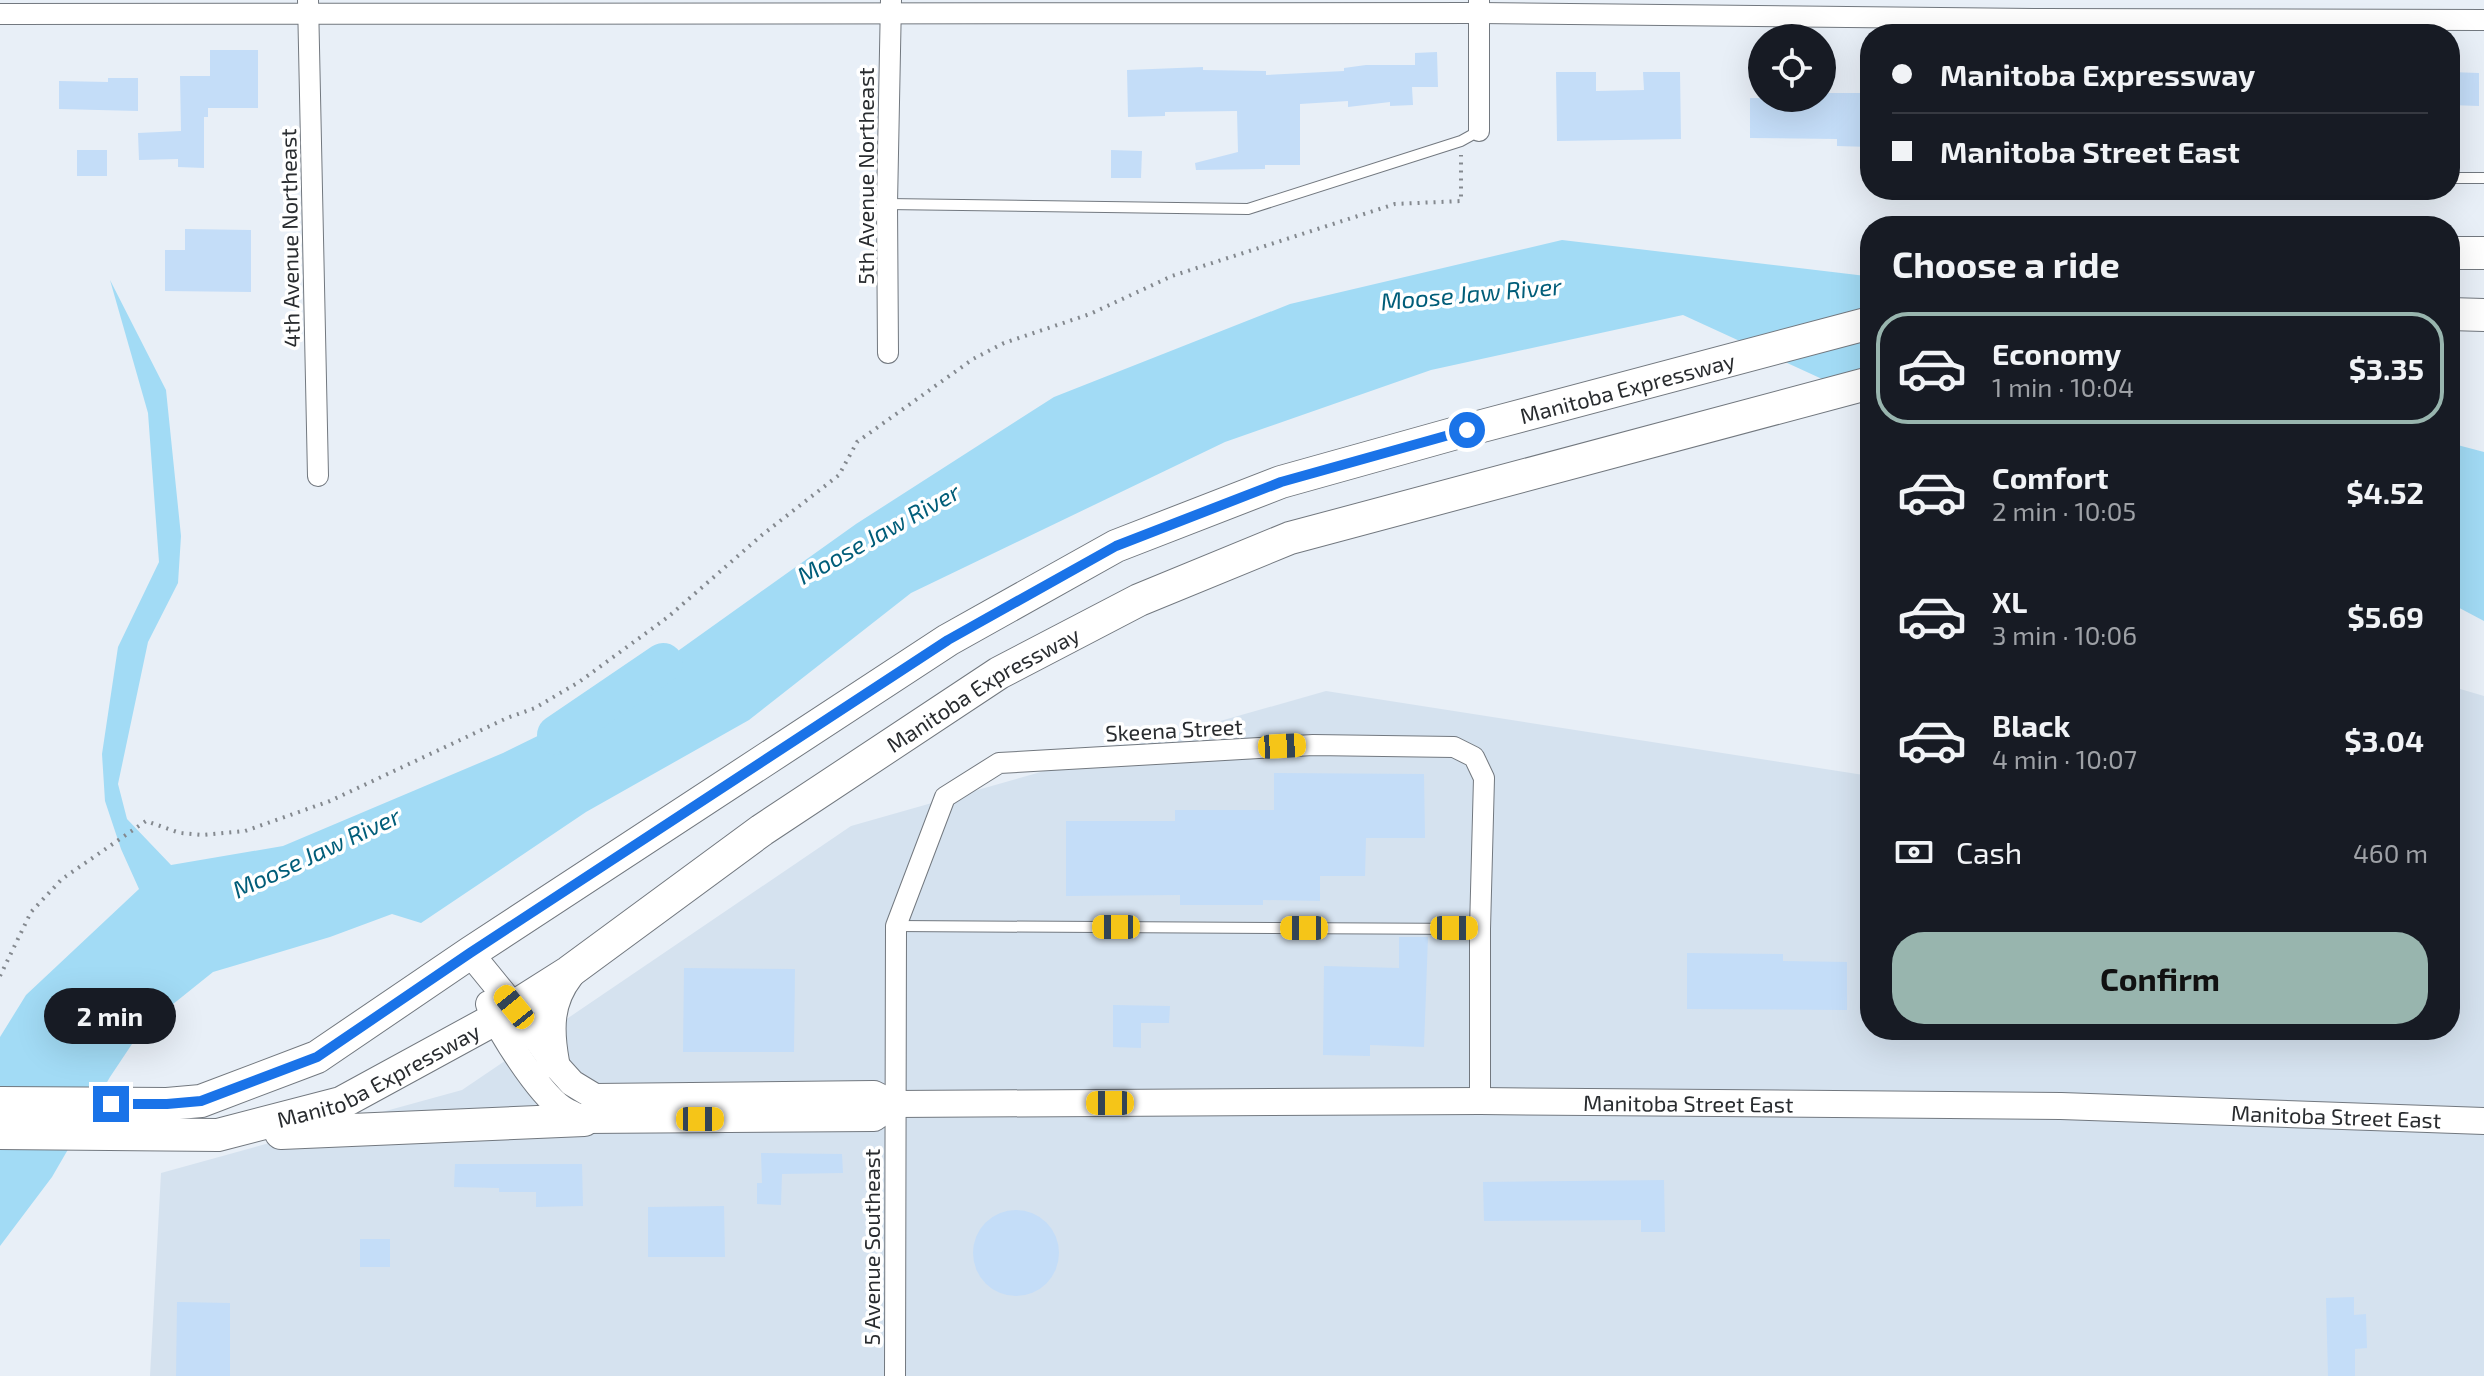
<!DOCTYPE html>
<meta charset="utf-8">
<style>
:root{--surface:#171b24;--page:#242831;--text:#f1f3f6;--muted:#9ea1a6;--line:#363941;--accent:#98b5ae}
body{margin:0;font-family:"Exo 2",sans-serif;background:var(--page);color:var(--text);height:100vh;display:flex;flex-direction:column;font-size:30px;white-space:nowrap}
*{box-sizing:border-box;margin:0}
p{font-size:26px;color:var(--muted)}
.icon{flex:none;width:44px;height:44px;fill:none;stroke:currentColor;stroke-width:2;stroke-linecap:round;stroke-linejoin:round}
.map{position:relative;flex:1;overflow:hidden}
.side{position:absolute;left:1860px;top:216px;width:600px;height:824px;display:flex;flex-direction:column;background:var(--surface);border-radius:32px;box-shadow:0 8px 32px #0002}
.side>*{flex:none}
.banner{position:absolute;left:1860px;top:24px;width:600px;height:176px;border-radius:32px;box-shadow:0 8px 32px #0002;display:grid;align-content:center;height:176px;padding:0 32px;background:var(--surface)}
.fabs{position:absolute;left:1748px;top:24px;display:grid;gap:16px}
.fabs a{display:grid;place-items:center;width:88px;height:88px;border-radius:50%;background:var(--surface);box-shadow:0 8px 32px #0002;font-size:40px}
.end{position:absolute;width:36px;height:36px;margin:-18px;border:10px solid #1a73e8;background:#fff;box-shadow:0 0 0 4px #fff}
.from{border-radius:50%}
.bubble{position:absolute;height:56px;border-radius:28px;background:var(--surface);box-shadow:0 8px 32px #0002;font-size:26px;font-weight:700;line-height:56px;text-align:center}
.car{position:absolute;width:24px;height:48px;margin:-24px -12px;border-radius:10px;box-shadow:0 0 6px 2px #0007;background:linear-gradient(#f5c518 24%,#345 0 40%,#f5c518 0 76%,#345 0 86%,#f5c518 0)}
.banner b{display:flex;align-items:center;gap:28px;height:76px;font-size:30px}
.banner b+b{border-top:2px solid var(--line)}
.banner i{width:20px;height:20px;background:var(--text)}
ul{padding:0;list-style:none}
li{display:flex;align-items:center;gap:24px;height:112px;margin:0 16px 12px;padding:0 16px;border:4px solid transparent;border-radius:32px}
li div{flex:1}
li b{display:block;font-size:30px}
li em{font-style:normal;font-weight:700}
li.current{border-color:var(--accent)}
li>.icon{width:72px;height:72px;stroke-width:1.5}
h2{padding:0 32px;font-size:36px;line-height:96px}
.pay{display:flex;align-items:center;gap:20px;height:88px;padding:0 32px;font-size:30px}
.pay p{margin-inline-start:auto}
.button{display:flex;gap:16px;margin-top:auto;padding:16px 32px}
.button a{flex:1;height:92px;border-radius:32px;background:var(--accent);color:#111;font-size:32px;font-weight:700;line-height:92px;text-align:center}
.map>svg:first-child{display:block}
.built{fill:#d5e2ef}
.water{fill:#a2dbf5}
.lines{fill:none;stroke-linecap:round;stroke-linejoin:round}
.river{stroke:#a2dbf5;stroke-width:40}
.building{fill:#c4ddf8}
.service-casing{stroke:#72787f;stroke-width:12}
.minor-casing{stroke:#72787f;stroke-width:22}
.tertiary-casing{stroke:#72787f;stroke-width:28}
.primary-casing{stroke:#72787f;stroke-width:34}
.path{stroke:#84898f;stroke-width:4;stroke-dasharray:2 6;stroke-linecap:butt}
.service{stroke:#fff;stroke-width:10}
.minor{stroke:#fff;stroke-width:20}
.tertiary{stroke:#fff;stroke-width:26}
.primary{stroke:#fff;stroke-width:32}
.route{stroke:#1a73e8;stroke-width:10}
.labels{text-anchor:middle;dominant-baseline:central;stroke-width:7;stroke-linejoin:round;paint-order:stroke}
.street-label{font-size:22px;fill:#292c2f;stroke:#fff}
.water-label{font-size:24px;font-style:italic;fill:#015d79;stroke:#fff}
</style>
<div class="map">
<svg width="2484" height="1376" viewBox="0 0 2484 1376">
<rect width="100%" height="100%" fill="#e8eff7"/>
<path class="built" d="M2450 686 2484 696V1376H150L161 1173 462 1090 851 826 1326 691 1870 776V1030H2450Z"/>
<g class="water">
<path d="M1562 240 1866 276 1870 278V401L1683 315 1431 370 1225 442 911 593 749 720 586 812 421 923 392 914 330 937 213 972 142 1029 110 1077 52 1177 0 1246V1037L26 995 139 889 121 849 105 801 102 754 118 647 159 562 148 413 110 280 166 390 181 536 178 583 148 642 118 784 127 819 171 865 283 846 503 753 605 703 856 524 1054 397 1290 304Z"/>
<path d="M2450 443 2484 452V621L2450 603Z"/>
</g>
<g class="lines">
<path class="river" d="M557 735 663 663"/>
</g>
<g class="building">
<path d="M210 50H258V108H208V117H204V168L178 167V159L139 160 138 133 181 131 180 76H210Z"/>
<path d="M1437 52 1438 87H1412L1413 105 1390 106V102L1348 107V101L1300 104V165H1265V169L1196 170 1195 163 1238 152 1237 111 1165 112V116L1128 117 1127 70 1203 67V70L1266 71V75L1344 71V68L1366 65H1415V53Z"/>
<path d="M1556 72H1596V91L1644 90 1643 72H1680L1681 139 1557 141Z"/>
<path d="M2450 72 2479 73V106L2450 105Z"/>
<path d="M108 78H138V111L59 109V81L108 82Z"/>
<path d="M1822 93H1870V147L1837 146V139L1750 138V98H1822Z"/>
<rect x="77" y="150" width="30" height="26"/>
<path d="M1111 150 1142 151 1141 178H1111Z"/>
<path d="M185 229 251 230V292L165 291V250H185Z"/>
<path d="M1274 773 1424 774 1425 838H1366L1365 876H1320V901L1263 900V905H1180V895L1066 896V821H1175V810H1274Z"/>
<path d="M1399 937H1428L1424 1047 1370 1045V1056L1323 1055 1324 966 1399 968Z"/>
<path d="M1687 953 1783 954V961L1847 962V1010L1687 1009Z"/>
<path d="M684 968 795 969 794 1052H683Z"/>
<path d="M1113 1005 1170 1006 1169 1023H1141V1048L1113 1047Z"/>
<path d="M761 1153 842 1154 843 1173 782 1174 781 1205 757 1204V1183H762Z"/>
<path d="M455 1164H582L583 1206 536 1207V1192H499V1188L454 1187Z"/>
<path d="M1664 1180 1665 1232H1641V1220L1484 1221 1483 1182Z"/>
<path d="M724 1206 725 1257H648V1207Z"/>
<circle cx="1016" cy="1253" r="43"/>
<rect x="360" y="1239" width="30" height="28"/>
<path d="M2354 1297V1315L2366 1314 2367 1348 2355 1349V1376H2328L2326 1298Z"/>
<path d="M177 1302 230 1303V1376H176Z"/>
</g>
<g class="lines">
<defs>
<g id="service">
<path d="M2450 178H2484"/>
<path d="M887 204 1248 209 1461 141 1479 131"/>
<path d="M896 926 1480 929"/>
</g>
<g id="minor">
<path d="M308 0 318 476"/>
<path d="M1479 0V131"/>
<path d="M0 14 1479 13 2037 19 2484 20"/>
<path d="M888 353 887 204 891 0"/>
<path d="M895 1376 896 926 945 797 999 763 1313 745 1454 747 1474 757 1484 778 1480 929V1101"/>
</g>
<g id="tertiary">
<path id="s1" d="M470 953 514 1007 553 1062 572 1083 595 1097 874 1094 894 1104 1480 1101 2061 1106 2484 1121"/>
<path d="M489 1004C499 1031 538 1091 561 1108 568 1113 577 1116 584 1120L874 1118 894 1104"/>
</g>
<g id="primary">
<path d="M2450 253H2484"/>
<path d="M2450 314 2484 315"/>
<path d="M553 1062C547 1029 547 1001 568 974"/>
<path id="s2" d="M0 1103 167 1104 201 1101 317 1057 470 953 948 640 1116 546 1281 482 1467 430 1870 323"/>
<path id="s3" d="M0 1133 218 1135 341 1103 495 1019 569 972 762 830 999 673 1139 600 1290 538 1870 383"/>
<path d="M281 1133 584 1120"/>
</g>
</defs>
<use href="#service" class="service-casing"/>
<use href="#minor" class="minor-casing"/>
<use href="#tertiary" class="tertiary-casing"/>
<use href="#primary" class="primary-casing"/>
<path class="path" d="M0 976 31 912 62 879 146 821 180 833 203 835 245 831 330 801 507 718 535 708 579 682 668 617 762 535 839 475 857 442 973 359 1004 343 1090 314 1172 276 1395 204 1461 201V155"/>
<use href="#service" class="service"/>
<use href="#minor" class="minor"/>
<use href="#tertiary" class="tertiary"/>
<use href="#primary" class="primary"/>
</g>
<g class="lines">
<path class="route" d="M111 1104H167L201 1101 317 1057 470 953 948 640 1116 546 1281 482 1467 430"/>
</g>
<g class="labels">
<g class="street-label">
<text transform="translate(865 176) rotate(-90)">5th Avenue Northeast</text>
<text transform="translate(289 238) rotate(-91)">4th Avenue Northeast</text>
<text stroke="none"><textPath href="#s2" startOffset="1810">Manitoba Expressway</textPath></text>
<text stroke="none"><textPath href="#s3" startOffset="1110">Manitoba Expressway</textPath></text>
<text transform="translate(1174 729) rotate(-3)">Skeena Street</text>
<text stroke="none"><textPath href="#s3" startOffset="390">Manitoba Expressway</textPath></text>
<text stroke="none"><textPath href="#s1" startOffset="1288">Manitoba Street East</textPath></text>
<text stroke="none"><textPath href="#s1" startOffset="1936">Manitoba Street East</textPath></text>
<text transform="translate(871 1247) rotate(-90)">5 Avenue Southeast</text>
</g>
<g class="water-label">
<text transform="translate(1471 293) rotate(-5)">Moose Jaw River</text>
<text transform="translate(878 533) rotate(-29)">Moose Jaw River</text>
<text transform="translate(316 852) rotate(-25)">Moose Jaw River</text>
</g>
</g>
</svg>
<div class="fabs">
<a><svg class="icon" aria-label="locate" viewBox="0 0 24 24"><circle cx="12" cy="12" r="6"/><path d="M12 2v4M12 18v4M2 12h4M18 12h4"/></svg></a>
</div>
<i class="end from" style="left:1467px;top:430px"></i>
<i class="end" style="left:111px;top:1104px"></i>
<div class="bubble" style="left:44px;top:988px;width:132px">2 min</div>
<i class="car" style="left:1282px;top:746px;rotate:87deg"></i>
<i class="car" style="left:1116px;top:927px;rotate:270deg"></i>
<i class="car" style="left:1304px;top:928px;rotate:270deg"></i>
<i class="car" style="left:1454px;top:928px;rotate:90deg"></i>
<i class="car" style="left:514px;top:1007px;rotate:321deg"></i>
<i class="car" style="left:1110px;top:1103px;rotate:270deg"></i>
<i class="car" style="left:700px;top:1119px;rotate:90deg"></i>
<div class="banner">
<b><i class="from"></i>Manitoba Expressway</b>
<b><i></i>Manitoba Street East</b>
</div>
<section class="side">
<h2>Choose a ride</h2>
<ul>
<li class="current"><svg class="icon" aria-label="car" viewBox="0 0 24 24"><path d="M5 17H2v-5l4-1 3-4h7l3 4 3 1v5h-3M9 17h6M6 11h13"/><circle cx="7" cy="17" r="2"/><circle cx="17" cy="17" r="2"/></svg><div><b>Economy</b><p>1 min · 10:04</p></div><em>$3.35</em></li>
<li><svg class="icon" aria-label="car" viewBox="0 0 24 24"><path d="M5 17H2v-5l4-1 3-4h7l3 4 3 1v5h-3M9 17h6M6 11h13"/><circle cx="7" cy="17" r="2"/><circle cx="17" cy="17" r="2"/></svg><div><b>Comfort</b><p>2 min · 10:05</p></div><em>$4.52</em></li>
<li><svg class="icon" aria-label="car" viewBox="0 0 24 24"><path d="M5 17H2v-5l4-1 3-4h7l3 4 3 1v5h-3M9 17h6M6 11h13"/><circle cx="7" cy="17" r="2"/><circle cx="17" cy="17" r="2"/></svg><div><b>XL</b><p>3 min · 10:06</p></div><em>$5.69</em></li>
<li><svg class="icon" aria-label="car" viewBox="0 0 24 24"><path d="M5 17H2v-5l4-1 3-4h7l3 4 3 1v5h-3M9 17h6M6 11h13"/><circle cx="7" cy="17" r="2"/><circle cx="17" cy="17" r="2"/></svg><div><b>Black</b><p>4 min · 10:07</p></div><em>$3.04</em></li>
</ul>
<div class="pay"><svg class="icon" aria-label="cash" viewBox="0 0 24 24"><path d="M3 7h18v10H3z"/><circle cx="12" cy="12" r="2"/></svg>Cash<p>460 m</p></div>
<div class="button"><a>Confirm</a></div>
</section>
</div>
